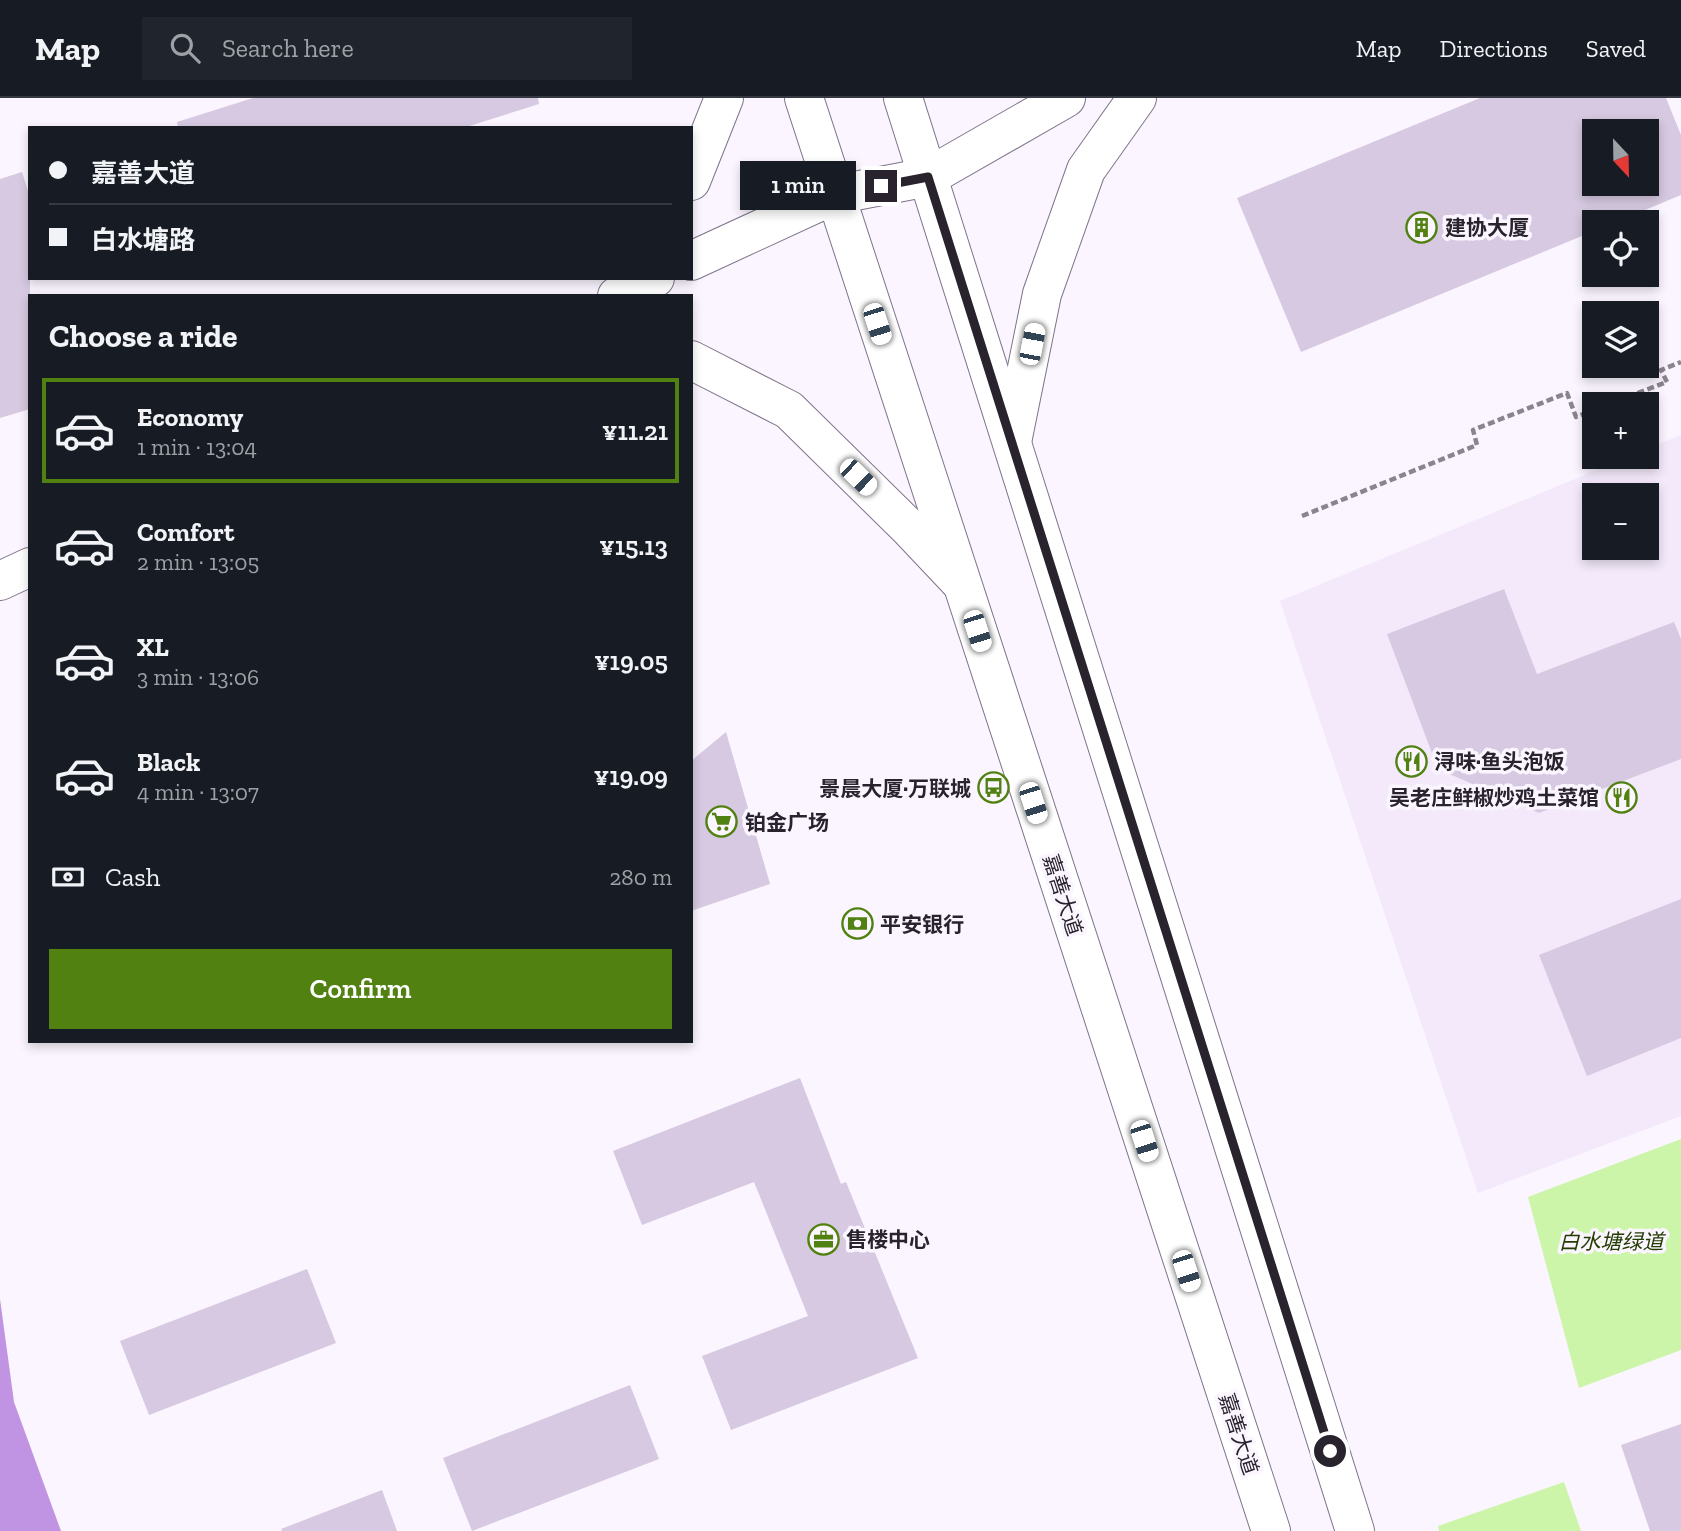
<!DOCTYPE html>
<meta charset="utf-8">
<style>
:root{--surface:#171b24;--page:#20242c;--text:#f1f3f6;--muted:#9ea1a6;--line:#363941;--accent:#518110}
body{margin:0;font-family:"Zilla Slab","Noto Sans SC",serif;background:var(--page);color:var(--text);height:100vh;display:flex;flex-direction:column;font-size:26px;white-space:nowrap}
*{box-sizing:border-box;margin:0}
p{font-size:23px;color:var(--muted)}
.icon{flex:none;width:38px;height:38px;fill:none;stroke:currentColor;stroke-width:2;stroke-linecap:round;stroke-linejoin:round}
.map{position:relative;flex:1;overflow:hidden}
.side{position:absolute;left:28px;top:196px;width:665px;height:749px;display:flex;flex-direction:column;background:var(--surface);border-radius:0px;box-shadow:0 4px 10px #0003}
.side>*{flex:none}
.top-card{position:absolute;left:28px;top:28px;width:665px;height:154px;border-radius:0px;box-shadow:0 4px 10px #0003;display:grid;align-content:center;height:154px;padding:0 21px;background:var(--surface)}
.needle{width:46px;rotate:158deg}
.buttons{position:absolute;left:1582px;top:21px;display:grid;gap:14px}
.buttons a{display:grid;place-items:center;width:77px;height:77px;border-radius:0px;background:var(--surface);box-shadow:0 4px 10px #0003;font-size:35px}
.end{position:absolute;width:32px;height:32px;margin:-16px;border:9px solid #28232c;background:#fff;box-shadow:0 0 0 4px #fff}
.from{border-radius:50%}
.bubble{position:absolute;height:49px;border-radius:0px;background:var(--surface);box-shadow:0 4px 10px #0003;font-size:23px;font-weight:600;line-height:49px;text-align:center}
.car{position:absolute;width:21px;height:42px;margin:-21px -10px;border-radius:9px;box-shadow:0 0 5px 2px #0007;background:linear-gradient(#fff 24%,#345 0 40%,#fff 0 76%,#345 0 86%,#fff 0)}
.top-card b{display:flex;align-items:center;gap:24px;height:66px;font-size:26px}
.top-card b+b{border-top:2px solid var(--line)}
.top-card i{width:18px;height:18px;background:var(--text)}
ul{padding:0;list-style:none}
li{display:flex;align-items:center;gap:21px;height:105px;margin:0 14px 10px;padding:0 7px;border:4px solid transparent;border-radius:0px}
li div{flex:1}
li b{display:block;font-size:26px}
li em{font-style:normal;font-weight:600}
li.on{border-color:var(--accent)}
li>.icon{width:63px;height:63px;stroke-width:1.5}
h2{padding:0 21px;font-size:32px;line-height:84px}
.pay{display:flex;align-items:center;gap:18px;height:77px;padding:0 21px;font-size:26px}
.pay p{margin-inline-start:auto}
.primary-button{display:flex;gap:14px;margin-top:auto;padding:14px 21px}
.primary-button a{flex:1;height:80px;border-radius:0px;background:var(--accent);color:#fff;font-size:28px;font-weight:600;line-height:80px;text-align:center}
header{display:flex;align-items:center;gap:42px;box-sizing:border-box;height:98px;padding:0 35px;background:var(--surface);border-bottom:2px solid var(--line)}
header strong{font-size:33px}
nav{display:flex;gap:38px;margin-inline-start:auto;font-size:24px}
.search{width:490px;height:63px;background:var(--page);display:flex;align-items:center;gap:18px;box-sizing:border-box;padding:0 24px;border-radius:0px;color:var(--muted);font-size:26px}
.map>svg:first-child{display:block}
.built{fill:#f3e9fb;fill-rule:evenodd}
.green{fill:#ccf5aa}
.water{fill:#c093e3}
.building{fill:#d6c9e1;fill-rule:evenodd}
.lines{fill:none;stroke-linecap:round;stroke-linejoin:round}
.minor-casing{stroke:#7f7389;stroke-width:40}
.major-casing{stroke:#7f7389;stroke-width:40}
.path{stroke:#89848d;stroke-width:4.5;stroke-dasharray:7 3.5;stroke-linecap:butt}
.minor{stroke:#fff;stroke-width:38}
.major{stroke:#fff;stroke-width:38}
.route{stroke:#28232c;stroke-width:9}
.labels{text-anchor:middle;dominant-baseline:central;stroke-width:7;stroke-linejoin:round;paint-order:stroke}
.poi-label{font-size:21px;font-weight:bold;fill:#28232c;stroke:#faf5fe;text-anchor:start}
.street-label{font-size:21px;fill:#28232c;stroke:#faf5fe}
.park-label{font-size:21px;font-style:italic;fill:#233d00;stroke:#faf5fe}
</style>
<header>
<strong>Map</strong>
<div class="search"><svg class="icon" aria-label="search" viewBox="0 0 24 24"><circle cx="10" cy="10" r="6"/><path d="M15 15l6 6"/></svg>Search here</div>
<nav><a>Map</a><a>Directions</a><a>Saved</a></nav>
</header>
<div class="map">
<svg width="1681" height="1433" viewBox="0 0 1681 1433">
<rect width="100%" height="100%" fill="#faf5fe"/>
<path class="built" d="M1681 337V1018L1478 1095 1280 503 1628 359H1647V351ZM1594 397H1647V450H1594Z"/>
<g class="green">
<path d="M1681 1041V1252L1579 1290 1528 1099Z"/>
<path d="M1564 1384 1581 1433H1439L1438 1428Z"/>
</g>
<path class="water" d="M0 1201 14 1304 61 1433H0Z"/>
<g class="building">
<path d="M253 0H538L539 6 463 30H178L177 24Z"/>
<path d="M1480 0H1666L1681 37V97L1616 124H1594V133L1301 254 1237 100ZM1594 33H1647V86H1594Z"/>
<path d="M22 74 30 99V311L0 320V81Z"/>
<path d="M1504 491 1537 576 1674 524 1681 541V661L1539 715 1438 671 1387 536Z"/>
<path d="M726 634 770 786 691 813V663Z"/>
<path d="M1681 801V940L1587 978 1539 857Z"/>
<path d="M800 980 841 1086 846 1084 918 1260 731 1332 702 1258 808 1218 754 1084 642 1127 613 1053Z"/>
<path d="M307 1171 336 1245 149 1317 120 1243Z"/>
<path d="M630 1287 659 1361 472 1433 443 1360Z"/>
<path d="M1681 1326V1433H1650L1621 1347Z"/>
<path d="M382 1392 397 1433H282L281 1431Z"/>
</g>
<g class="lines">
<defs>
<g id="minor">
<path d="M691 83 724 0"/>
<path d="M691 163 834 97 928 79 1066 0"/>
<path d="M617 198 655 180"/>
<path d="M691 262 789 312 909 430 961 485"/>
<path d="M1012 344 1042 196 1086 72 1137 0"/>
<path d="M0 483 30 469"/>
</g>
<g id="major">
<path d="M804 0 1271 1433"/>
<path d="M903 0 1355 1433"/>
</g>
</defs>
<use href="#minor" class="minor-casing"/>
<use href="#major" class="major-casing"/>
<g class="path">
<path d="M1608 306 1667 284 1661 272 1681 264"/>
<path d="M1302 418 1477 347 1473 332 1567 295 1576 319 1594 312"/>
</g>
<use href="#minor" class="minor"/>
<use href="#major" class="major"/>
</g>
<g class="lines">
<path class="route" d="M881 88 928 79 1330 1353"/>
</g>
<defs>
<symbol id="building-ring" viewBox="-11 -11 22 22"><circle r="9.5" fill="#faf5fe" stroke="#518110" stroke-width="1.5"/><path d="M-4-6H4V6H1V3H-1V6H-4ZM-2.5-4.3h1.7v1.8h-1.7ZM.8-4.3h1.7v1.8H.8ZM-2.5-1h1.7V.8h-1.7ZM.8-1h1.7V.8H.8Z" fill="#518110"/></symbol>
<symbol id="restaurant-ring" viewBox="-11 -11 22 22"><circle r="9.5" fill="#faf5fe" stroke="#518110" stroke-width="1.5"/><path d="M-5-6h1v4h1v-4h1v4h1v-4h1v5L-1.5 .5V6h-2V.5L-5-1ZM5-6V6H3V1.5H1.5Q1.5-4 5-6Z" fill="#518110"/></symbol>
<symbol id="bus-ring" viewBox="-11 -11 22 22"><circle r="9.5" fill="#faf5fe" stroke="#518110" stroke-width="1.5"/><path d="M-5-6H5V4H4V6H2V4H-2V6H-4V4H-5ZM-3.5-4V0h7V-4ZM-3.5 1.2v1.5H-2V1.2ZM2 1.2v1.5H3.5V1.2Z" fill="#518110"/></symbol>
<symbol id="supermarket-ring" viewBox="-11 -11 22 22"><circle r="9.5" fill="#faf5fe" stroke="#518110" stroke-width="1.5"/><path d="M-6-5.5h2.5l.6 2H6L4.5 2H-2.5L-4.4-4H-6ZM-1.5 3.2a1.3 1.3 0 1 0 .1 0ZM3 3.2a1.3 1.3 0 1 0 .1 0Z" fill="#518110"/></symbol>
<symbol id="bank-ring" viewBox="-11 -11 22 22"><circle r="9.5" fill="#faf5fe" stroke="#518110" stroke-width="1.5"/><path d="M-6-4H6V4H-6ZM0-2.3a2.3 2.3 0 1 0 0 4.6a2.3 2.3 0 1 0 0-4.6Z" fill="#518110"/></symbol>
<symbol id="office-ring" viewBox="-11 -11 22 22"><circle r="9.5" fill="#faf5fe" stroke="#518110" stroke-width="1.5"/><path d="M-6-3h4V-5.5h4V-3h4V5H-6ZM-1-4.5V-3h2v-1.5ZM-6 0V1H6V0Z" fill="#518110"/></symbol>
</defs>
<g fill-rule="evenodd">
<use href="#building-ring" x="1404" y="112" width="35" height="35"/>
<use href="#restaurant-ring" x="1394" y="646" width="35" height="35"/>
<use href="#bus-ring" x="976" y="672" width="35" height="35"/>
<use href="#restaurant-ring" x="1604" y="682" width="35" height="35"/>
<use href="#supermarket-ring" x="704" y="706" width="35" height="35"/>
<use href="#bank-ring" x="840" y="808" width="35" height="35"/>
<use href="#office-ring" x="806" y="1124" width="35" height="35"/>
</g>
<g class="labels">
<g class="poi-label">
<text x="1445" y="129">建协大厦</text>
<text x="1434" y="663">浔味·鱼头泡饭</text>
<text x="971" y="690" text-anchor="end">景晨大厦·万联城</text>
<text x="1599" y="699" text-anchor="end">吴老庄鲜椒炒鸡土菜馆</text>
<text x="745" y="724">铂金广场</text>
<text x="880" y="826">平安银行</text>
<text x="846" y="1141">售楼中心</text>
</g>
<g class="street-label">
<text transform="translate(1063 797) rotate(72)">嘉善大道</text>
<text transform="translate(1239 1336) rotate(72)">嘉善大道</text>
</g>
<g class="park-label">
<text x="1611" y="1143">白水塘绿道</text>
</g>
</g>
</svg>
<div class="buttons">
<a><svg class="needle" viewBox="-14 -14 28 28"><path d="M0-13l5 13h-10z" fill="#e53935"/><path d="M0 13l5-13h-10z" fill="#9ea1a6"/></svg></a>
<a><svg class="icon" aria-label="locate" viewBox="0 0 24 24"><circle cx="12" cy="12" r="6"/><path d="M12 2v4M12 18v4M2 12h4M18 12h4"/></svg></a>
<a><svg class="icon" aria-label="layers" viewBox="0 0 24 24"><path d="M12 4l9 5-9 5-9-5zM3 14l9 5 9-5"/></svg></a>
<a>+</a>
<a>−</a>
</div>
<i class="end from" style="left:1330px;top:1353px"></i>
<i class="end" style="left:881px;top:88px"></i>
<div class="bubble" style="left:740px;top:63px;width:116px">1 min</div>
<i class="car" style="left:877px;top:226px;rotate:162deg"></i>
<i class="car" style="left:1032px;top:246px;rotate:11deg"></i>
<i class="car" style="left:858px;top:379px;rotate:134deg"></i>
<i class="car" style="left:977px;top:533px;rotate:162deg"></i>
<i class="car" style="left:1033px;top:705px;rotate:162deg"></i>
<i class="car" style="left:1144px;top:1043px;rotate:162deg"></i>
<i class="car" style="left:1186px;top:1173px;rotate:162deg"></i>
<div class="top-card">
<b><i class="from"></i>嘉善大道</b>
<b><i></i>白水塘路</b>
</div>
<section class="side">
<h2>Choose a ride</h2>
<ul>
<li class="on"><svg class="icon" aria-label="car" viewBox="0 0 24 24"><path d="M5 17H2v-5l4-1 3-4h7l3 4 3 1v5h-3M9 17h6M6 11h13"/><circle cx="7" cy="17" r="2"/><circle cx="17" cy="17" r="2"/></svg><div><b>Economy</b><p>1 min · 13:04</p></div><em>¥11.21</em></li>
<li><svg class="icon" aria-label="car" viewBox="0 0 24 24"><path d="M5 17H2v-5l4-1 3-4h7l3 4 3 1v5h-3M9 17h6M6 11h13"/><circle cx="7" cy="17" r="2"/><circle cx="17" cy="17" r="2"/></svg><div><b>Comfort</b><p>2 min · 13:05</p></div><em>¥15.13</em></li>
<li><svg class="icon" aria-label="car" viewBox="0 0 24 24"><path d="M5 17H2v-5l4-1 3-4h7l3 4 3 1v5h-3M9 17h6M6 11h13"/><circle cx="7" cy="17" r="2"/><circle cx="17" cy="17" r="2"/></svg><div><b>XL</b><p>3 min · 13:06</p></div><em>¥19.05</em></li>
<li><svg class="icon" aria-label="car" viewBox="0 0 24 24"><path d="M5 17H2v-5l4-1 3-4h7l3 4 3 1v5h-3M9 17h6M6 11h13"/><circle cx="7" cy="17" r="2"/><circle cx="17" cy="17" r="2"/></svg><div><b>Black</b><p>4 min · 13:07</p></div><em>¥19.09</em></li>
</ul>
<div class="pay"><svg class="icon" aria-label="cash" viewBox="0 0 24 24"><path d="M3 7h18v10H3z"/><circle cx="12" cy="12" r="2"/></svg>Cash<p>280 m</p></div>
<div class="primary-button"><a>Confirm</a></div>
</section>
</div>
